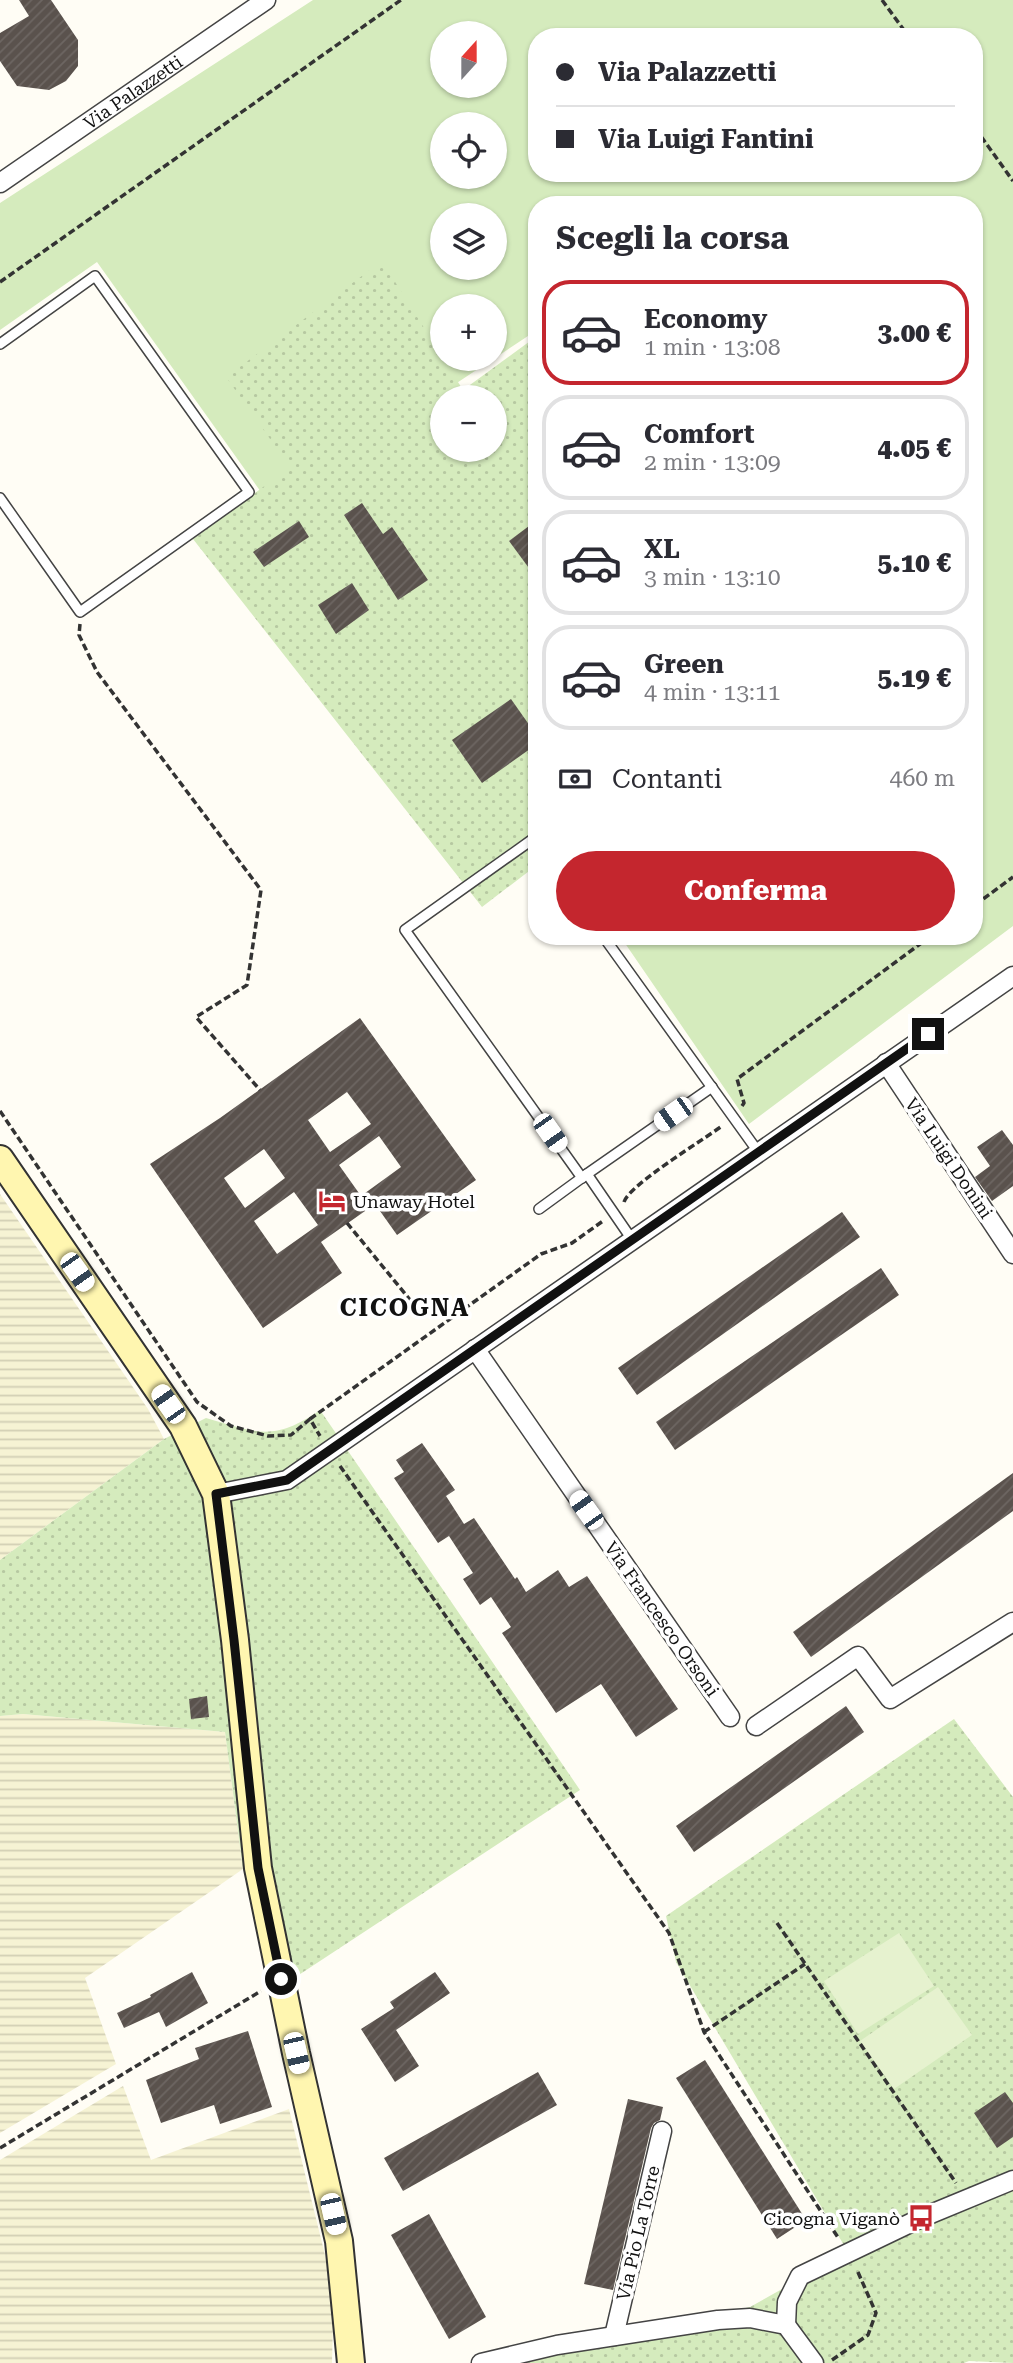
<!DOCTYPE html>
<html lang="it">
<meta charset="utf-8">
<style>
:root{--surface:#fff;--page:#f7f7f7;--text:#2b2b33;--muted:#7c7c81;--line:#e1e1e2;--accent:#c4262e}
body{margin:0;font-family:"Roboto Serif",serif;background:var(--page);color:var(--text);height:100vh;display:flex;flex-direction:column;font-size:26px;white-space:nowrap}
*{box-sizing:border-box;margin:0}
p{font-size:23px;color:var(--muted)}
.icon{flex:none;width:38px;height:38px;fill:none;stroke:currentColor;stroke-width:2;stroke-linecap:round;stroke-linejoin:round}
.map{position:relative;flex:1;overflow:hidden}
.side{position:absolute;left:528px;top:196px;width:455px;height:749px;display:flex;flex-direction:column;background:var(--surface);border-radius:28px;box-shadow:0 2px 5px #0004}
.side>*{flex:none}
.top-card{position:absolute;left:528px;top:28px;width:455px;height:154px;border-radius:28px;box-shadow:0 2px 5px #0004;display:grid;align-content:center;height:154px;padding:0 28px;background:var(--surface)}
.needle{width:46px;rotate:21deg}
.fabs{position:absolute;left:430px;top:21px;display:grid;gap:14px}
.fabs a{display:grid;place-items:center;width:77px;height:77px;border-radius:50%;background:var(--surface);box-shadow:0 2px 5px #0004;font-size:35px}
.end{position:absolute;width:32px;height:32px;margin:-16px;border:9px solid #111;background:#fff;box-shadow:0 0 0 4px #fff}
.from{border-radius:50%}
.car{position:absolute;width:21px;height:42px;margin:-21px -10px;border-radius:9px;box-shadow:0 0 5px 2px #0007;background:linear-gradient(#fff 24%,#345 0 40%,#fff 0 76%,#345 0 86%,#fff 0)}
.top-card b{display:flex;align-items:center;gap:24px;height:66px;font-size:26px}
.top-card b+b{border-top:2px solid var(--line)}
.top-card i{width:18px;height:18px;background:var(--text)}
ul{padding:0;list-style:none}
li{display:flex;align-items:center;gap:21px;height:105px;margin:0 14px 10px;padding:0 14px;border:4px solid var(--line);border-radius:28px}
li div{flex:1}
li b{display:block;font-size:26px}
li em{font-style:normal;font-weight:800}
li.current{border-color:var(--accent)}
li>.icon{width:63px;height:63px;stroke-width:1.5}
h2{padding:0 28px;font-size:32px;line-height:84px}
.pay{display:flex;align-items:center;gap:18px;height:77px;padding:0 28px;font-size:26px}
.pay p{margin-inline-start:auto}
.action{display:flex;gap:14px;margin-top:auto;padding:14px 28px}
.action a{flex:1;height:80px;border-radius:42px;background:var(--accent);color:#fff;font-size:28px;font-weight:800;line-height:80px;text-align:center}
.map>svg:first-child{display:block}
.farmland{fill:url(#farmland-rules)}
.grass{fill:#d5ebbd;fill-rule:evenodd}
.park{fill:url(#park-dots);fill-rule:evenodd}
.pitch{fill:#e6f2cf}
.building{fill:url(#building-hatch);fill-rule:evenodd}
.lines{fill:none;stroke-linecap:round;stroke-linejoin:round}
.lane-casing{stroke:#444;stroke-width:12}
.street-casing{stroke:#444;stroke-width:21}
.secondary-casing{stroke:#333;stroke-width:30}
.path{stroke:#333;stroke-width:3.5;stroke-dasharray:7 3.5;stroke-linecap:butt}
.lane{stroke:#fff;stroke-width:9}
.street{stroke:#fff;stroke-width:18}
.secondary{stroke:#fff6b0;stroke-width:26}
.route{stroke:#111;stroke-width:9}
.labels{text-anchor:middle;dominant-baseline:central;stroke-width:7;stroke-linejoin:round;paint-order:stroke}
.street-label{font-size:18px;fill:#111;stroke:#fff}
.poi-label{font-size:18px;fill:#111;stroke:#fff;text-anchor:start}
.district-label{font-size:24px;font-weight:bold;letter-spacing:2px;fill:#111;stroke:#fff}
</style>
<div class="map">
<svg width="1013" height="2363" viewBox="0 0 1013 2363">
<defs>
<pattern id="farmland-rules" width="6" height="5" patternUnits="userSpaceOnUse" patternTransform="scale(1.75)"><rect width="6" height="5" fill="#f6f3d4"/><path d="M0 2.5h6" fill="none" stroke="#d2cfb5"/></pattern>
<pattern id="park-dots" width="8" height="8" patternUnits="userSpaceOnUse" patternTransform="scale(1.75)"><rect width="8" height="8" fill="#d5ebbd"/><path d="M2 2h.1M6 6h.1" fill="none" stroke="#b6c8a1" stroke-width="1.8" stroke-linecap="round"/></pattern>
<pattern id="building-hatch" width="6" height="6" patternUnits="userSpaceOnUse" patternTransform="scale(1.75)"><rect width="6" height="6" fill="#5a524d"/><path d="M-1 1l2-2M0 6l6-6M5 7l2-2" fill="none" stroke="#6d6662"/></pattern>
</defs>
<rect width="100%" height="100%" fill="#fffdf5"/>
<g class="farmland">
<path d="M0 1194 148 1409 164 1439 0 1560Z"/>
<path d="M23 1714 225 1732 243 1869 85 1978 116 2064 0 2133V1716Z"/>
<path d="M123 2086 151 2160 289 2109 326 2259 333 2324 332 2363H0V2160Z"/>
</g>
<path class="grass" d="M313 0H1013V926L749 1124 620 936H975V205H537V330L495 358V306H443V359H493L271 506 97 262 0 330V203ZM443 33H495V86H443ZM537 37H975V173H537ZM443 124H495V177H443ZM443 215H495V268H443Z"/>
<g class="park">
<path d="M382 261 463 390 537 336V865L482 907 193 539 290 467 226 377ZM443 397H495V450H443Z"/>
<path d="M320 1410 580 1790 282 1986 259 1901 243 1869 225 1732 23 1714 0 1716V1560L164 1439 206 1418C256 1432 273 1443 320 1410Z"/>
<path d="M954 1719 1013 1797V2363L969 2361 964 2363H809L807 2360 803 2363H491L750 2307 848 2252 676 1962 666 1916Z"/>
</g>
<g class="pitch">
<path d="M899 1933 934 1986 858 2034 824 1981Z"/>
<path d="M938 1987 972 2035 894 2089 860 2041Z"/>
</g>
<g class="building">
<path d="M19 0H51L78 40V66L66 81 49 90 17 86 0 61V33L29 16Z"/>
<path d="M362 503 383 534 392 527 428 580 398 600 344 515Z"/>
<path d="M537 520V579L509 541Z"/>
<path d="M299 521 309 537 264 567 253 552Z"/>
<path d="M352 583 369 610 336 634 318 605Z"/>
<path d="M511 699 537 736V744L482 783 452 740Z"/>
<path d="M360 1018 476 1180 397 1235 375 1204 321 1242 342 1273 263 1328 150 1164 220 1118ZM347 1092 371 1124 330 1152 308 1120ZM379 1136 401 1167 361 1196 339 1165ZM264 1149 285 1178 245 1208 224 1178ZM294 1192 318 1225 277 1254 254 1221Z"/>
<path d="M1002 1130 1013 1145V1186L992 1201 975 1177 990 1166 977 1147Z"/>
<path d="M842 1212 860 1237 637 1395 618 1368Z"/>
<path d="M881 1268 899 1295 675 1450 656 1422Z"/>
<path d="M422 1443 455 1490 446 1496 464 1524 474 1518 515 1579 517 1577 526 1592 558 1570 569 1587 587 1576 678 1709 636 1737 601 1684 556 1713 502 1633 511 1627 491 1597 480 1605 463 1579 473 1573 449 1536 438 1543 394 1478 404 1472 396 1460Z"/>
<path d="M1013 1473V1511L811 1657 793 1632Z"/>
<path d="M207 1696 209 1717 191 1719 189 1699Z"/>
<path d="M846 1706 864 1732 694 1852 676 1826Z"/>
<path d="M192 1972 208 2003 166 2027 159 2012 124 2028 117 2013 151 1997 150 1995Z"/>
<path d="M435 1972 450 1993 396 2030 419 2066 395 2082 361 2029 394 2008 390 2002Z"/>
<path d="M248 2031 272 2107 220 2124 214 2105 161 2123 146 2080 199 2059 195 2048Z"/>
<path d="M705 2060 806 2220 777 2239 676 2078Z"/>
<path d="M538 2072 557 2105 403 2191 384 2158Z"/>
<path d="M1005 2092 1013 2103V2137L997 2148 974 2113Z"/>
<path d="M628 2099 663 2107 660 2120 654 2123 651 2128 613 2290 584 2284Z"/>
<path d="M429 2214 486 2317 449 2339 391 2235Z"/>
</g>
<g class="lines">
<defs>
<g id="lane">
<path d="M0 344 95 276 249 492 80 612 0 498"/>
<path d="M537 845 533 839 405 930 582 1178"/>
<path d="M603 936 759 1153"/>
<path d="M587 1174 712 1087"/>
<path d="M539 1209 587 1174 633 1241"/>
</g>
<g id="street">
<path id="s1" d="M0 183 266 0"/>
<path d="M886 1063 1013 1254"/>
<path d="M475 1349 730 1717"/>
<path d="M216 1494 287 1480 1013 976"/>
<path d="M756 1726 858 1656 890 1699 1013 1622"/>
<path d="M786 2325 787 2302 800 2276 921 2218 1013 2180"/>
<path d="M614 2336 662 2131"/>
<path d="M481 2363 557 2345 718 2320 750 2318 786 2325 814 2363"/>
</g>
<path id="secondary" d="M0 1159 183 1426 216 1494 235 1640 258 1868 296 2053 339 2241 351 2363"/>
</defs>
<use href="#lane" class="lane-casing"/>
<use href="#street" class="street-casing"/>
<use href="#secondary" class="secondary-casing"/>
<g class="path">
<path d="M882 0 909 37"/>
<path d="M975 128 1013 181"/>
<path d="M0 282 401 0"/>
<path d="M80 624 79 635 97 672 261 890 247 985 196 1017 260 1090"/>
<path d="M975 905 1013 877"/>
<path d="M742 1106 744 1103 737 1079 931 936"/>
<path d="M0 1111 197 1402 231 1426 268 1436 291 1435 310 1419 320 1436"/>
<path d="M624 1202C629 1185 703 1140 722 1126"/>
<path d="M347 1223 411 1301"/>
<path d="M310 1419 541 1254 572 1243 603 1221"/>
<path d="M340 1466 669 1933 704 2032 839 2239"/>
<path d="M777 1923 956 2183"/>
<path d="M704 2032 805 1964"/>
<path d="M0 2148 261 1991"/>
<path d="M832 2360 868 2335 876 2313 857 2270"/>
</g>
<use href="#lane" class="lane"/>
<use href="#street" class="street"/>
<use href="#secondary" class="secondary"/>
</g>
<g class="lines">
<path class="route" d="M281 1979 258 1868 234 1640 216 1494 287 1480 928 1034"/>
</g>
<defs>
<symbol id="hotel-bare" viewBox="-9 -9 18 18"><path d="M-6-4.5h1.5V1H6V5H4.5V3h-9V5H-6ZM-4 0a1.8 1.8 0 1 1 3.6 0ZM.5 0V-2.5h3Q6-2.5 6 0Z" fill="#c4262e" stroke="#fff" stroke-width="2.5" paint-order="stroke"/></symbol>
<symbol id="bus-bare" viewBox="-9 -9 18 18"><path d="M-5-6H5V4H4V6H2V4H-2V6H-4V4H-5ZM-3.5-4V0h7V-4ZM-3.5 1.2v1.5H-2V1.2ZM2 1.2v1.5H3.5V1.2Z" fill="#c4262e" stroke="#fff" stroke-width="2.5" paint-order="stroke"/></symbol>
</defs>
<g fill-rule="evenodd">
<use href="#hotel-bare" x="313" y="1182" width="38" height="38"/>
<use href="#bus-bare" x="902" y="2199" width="38" height="38"/>
</g>
<g class="labels">
<g class="street-label">
<text stroke="none"><textPath href="#s1" startOffset="161">Via Palazzetti</textPath></text>
<text transform="translate(949 1158) rotate(56)">Via Luigi Donini</text>
<text transform="translate(662 1619) rotate(55)">Via Francesco Orsoni</text>
<text transform="translate(638 2233) rotate(-77)">Via Pio La Torre</text>
</g>
<g class="poi-label">
<text x="353" y="1201">Unaway Hotel</text>
<text x="900" y="2218" text-anchor="end">Cicogna Viganò</text>
</g>
<g class="district-label">
<text x="405" y="1308">CICOGNA</text>
</g>
</g>
</svg>
<div class="fabs">
<a><svg class="needle" viewBox="-14 -14 28 28"><path d="M0-13l5 13h-10z" fill="#e53935"/><path d="M0 13l5-13h-10z" fill="#7c7c81"/></svg></a>
<a><svg class="icon" aria-label="locate" viewBox="0 0 24 24"><circle cx="12" cy="12" r="6"/><path d="M12 2v4M12 18v4M2 12h4M18 12h4"/></svg></a>
<a><svg class="icon" aria-label="layers" viewBox="0 0 24 24"><path d="M12 4l9 5-9 5-9-5zM3 14l9 5 9-5"/></svg></a>
<a>+</a>
<a>−</a>
</div>
<i class="end from" style="left:281px;top:1979px"></i>
<i class="end" style="left:928px;top:1034px"></i>
<i class="car" style="left:673px;top:1114px;rotate:235deg"></i>
<i class="car" style="left:550px;top:1133px;rotate:145deg"></i>
<i class="car" style="left:77px;top:1272px;rotate:145deg"></i>
<i class="car" style="left:168px;top:1404px;rotate:325deg"></i>
<i class="car" style="left:586px;top:1510px;rotate:325deg"></i>
<i class="car" style="left:296px;top:2053px;rotate:167deg"></i>
<i class="car" style="left:333px;top:2214px;rotate:167deg"></i>
<div class="top-card">
<b><i class="from"></i>Via Palazzetti</b>
<b><i></i>Via Luigi Fantini</b>
</div>
<section class="side">
<h2>Scegli la corsa</h2>
<ul>
<li class="current"><svg class="icon" aria-label="car" viewBox="0 0 24 24"><path d="M5 17H2v-5l4-1 3-4h7l3 4 3 1v5h-3M9 17h6M6 11h13"/><circle cx="7" cy="17" r="2"/><circle cx="17" cy="17" r="2"/></svg><div><b>Economy</b><p>1 min · 13:08</p></div><em>3.00 €</em></li>
<li><svg class="icon" aria-label="car" viewBox="0 0 24 24"><path d="M5 17H2v-5l4-1 3-4h7l3 4 3 1v5h-3M9 17h6M6 11h13"/><circle cx="7" cy="17" r="2"/><circle cx="17" cy="17" r="2"/></svg><div><b>Comfort</b><p>2 min · 13:09</p></div><em>4.05 €</em></li>
<li><svg class="icon" aria-label="car" viewBox="0 0 24 24"><path d="M5 17H2v-5l4-1 3-4h7l3 4 3 1v5h-3M9 17h6M6 11h13"/><circle cx="7" cy="17" r="2"/><circle cx="17" cy="17" r="2"/></svg><div><b>XL</b><p>3 min · 13:10</p></div><em>5.10 €</em></li>
<li><svg class="icon" aria-label="car" viewBox="0 0 24 24"><path d="M5 17H2v-5l4-1 3-4h7l3 4 3 1v5h-3M9 17h6M6 11h13"/><circle cx="7" cy="17" r="2"/><circle cx="17" cy="17" r="2"/></svg><div><b>Green</b><p>4 min · 13:11</p></div><em>5.19 €</em></li>
</ul>
<div class="pay"><svg class="icon" aria-label="cash" viewBox="0 0 24 24"><path d="M3 7h18v10H3z"/><circle cx="12" cy="12" r="2"/></svg>Contanti<p>460 m</p></div>
<div class="action"><a>Conferma</a></div>
</section>
</div>
